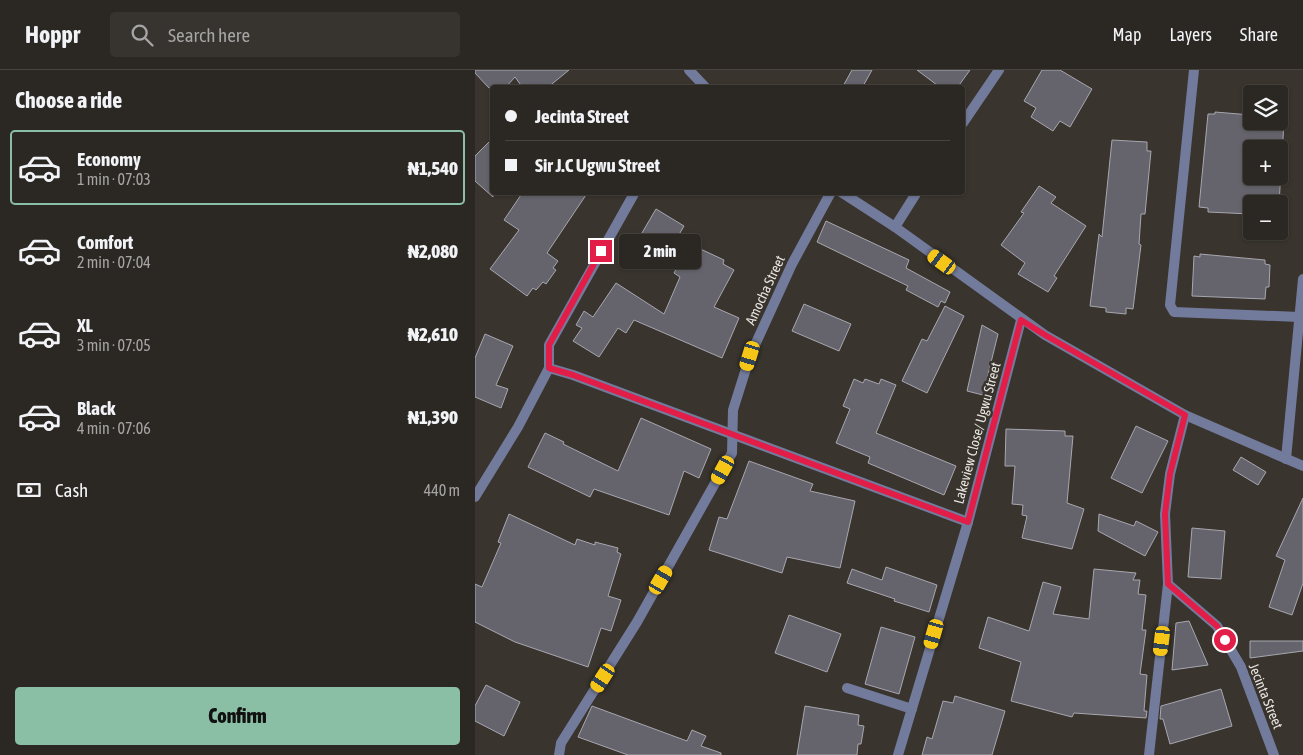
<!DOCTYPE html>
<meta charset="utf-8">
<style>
:root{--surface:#2b2722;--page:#37332f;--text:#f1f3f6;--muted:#a6a5a5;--line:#474440;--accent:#8abfa5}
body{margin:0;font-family:"Asap Condensed",sans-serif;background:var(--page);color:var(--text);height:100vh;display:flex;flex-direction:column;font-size:19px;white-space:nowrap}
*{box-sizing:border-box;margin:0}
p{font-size:16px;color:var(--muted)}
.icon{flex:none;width:28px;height:28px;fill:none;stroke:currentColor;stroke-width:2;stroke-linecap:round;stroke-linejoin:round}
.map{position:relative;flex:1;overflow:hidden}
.sheet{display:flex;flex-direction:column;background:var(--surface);width:475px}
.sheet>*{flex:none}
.hud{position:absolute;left:15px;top:15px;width:475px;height:110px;border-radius:5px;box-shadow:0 1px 4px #0004,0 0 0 1px var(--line);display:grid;align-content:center;height:110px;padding:0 15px;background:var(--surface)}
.buttons{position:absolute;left:768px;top:15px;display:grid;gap:10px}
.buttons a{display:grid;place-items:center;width:45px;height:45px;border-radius:5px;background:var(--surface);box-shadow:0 1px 4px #0004,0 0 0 1px var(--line);font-size:25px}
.end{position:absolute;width:22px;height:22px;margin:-11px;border:6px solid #e11d48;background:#fff;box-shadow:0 0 0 2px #fff}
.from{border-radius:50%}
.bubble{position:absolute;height:35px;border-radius:5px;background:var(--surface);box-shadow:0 1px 4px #0004,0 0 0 1px var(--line);font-size:16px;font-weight:800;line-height:35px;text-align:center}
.car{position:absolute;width:15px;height:30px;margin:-15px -8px;border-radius:6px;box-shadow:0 0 4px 1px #0007;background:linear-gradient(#f5c518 24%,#345 0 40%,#f5c518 0 76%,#345 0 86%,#f5c518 0)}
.hud b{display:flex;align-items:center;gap:18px;height:48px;font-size:19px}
.hud b+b{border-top:1px solid var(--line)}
.hud i{width:12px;height:12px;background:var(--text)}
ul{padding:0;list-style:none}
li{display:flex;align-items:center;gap:15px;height:75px;margin:0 10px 8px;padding:0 5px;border:2px solid transparent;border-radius:5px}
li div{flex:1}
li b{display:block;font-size:19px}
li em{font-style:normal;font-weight:800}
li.active{border-color:var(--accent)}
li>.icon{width:45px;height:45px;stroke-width:1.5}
h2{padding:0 15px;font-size:22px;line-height:60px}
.pay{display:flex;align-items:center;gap:12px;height:55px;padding:0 15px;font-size:19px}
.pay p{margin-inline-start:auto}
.primary-button{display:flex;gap:10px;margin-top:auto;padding:10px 15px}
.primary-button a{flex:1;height:58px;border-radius:5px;background:var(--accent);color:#111;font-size:20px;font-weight:800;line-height:58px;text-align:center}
header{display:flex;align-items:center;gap:30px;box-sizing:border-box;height:70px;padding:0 25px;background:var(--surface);border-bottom:1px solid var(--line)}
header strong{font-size:24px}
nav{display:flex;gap:28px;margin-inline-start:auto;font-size:18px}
.search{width:350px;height:45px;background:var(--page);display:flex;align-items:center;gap:12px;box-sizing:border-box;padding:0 18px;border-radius:5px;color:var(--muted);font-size:19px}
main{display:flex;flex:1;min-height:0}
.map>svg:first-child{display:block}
.building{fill:#65646c;stroke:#a8a7b0;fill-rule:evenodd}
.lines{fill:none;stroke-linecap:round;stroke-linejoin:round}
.minor{stroke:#737b9c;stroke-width:10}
.tertiary{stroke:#737b9c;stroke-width:10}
.route{stroke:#e11d48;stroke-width:6}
.labels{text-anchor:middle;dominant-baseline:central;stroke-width:5;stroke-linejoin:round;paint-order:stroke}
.street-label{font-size:14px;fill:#e9e6e2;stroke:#39342d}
</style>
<header>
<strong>Hoppr</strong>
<div class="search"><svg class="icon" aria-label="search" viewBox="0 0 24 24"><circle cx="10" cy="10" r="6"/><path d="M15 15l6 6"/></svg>Search here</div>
<nav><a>Map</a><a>Layers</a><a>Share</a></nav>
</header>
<main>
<section class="sheet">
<h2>Choose a ride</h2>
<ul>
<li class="active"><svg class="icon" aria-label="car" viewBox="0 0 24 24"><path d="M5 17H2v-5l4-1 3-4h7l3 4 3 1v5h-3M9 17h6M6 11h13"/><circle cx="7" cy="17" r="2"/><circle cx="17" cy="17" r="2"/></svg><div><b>Economy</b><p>1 min · 07:03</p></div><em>₦1,540</em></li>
<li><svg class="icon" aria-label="car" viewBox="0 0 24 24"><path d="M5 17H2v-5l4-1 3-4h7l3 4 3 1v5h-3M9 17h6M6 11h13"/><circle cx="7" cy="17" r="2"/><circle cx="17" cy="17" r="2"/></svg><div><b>Comfort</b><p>2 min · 07:04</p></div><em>₦2,080</em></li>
<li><svg class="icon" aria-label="car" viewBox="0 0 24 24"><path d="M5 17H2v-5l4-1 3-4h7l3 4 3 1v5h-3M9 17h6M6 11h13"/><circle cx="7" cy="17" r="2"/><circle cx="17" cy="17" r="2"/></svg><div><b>XL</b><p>3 min · 07:05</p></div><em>₦2,610</em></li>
<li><svg class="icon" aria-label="car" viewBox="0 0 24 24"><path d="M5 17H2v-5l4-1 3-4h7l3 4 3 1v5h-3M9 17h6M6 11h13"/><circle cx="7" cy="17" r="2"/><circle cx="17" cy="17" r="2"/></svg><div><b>Black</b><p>4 min · 07:06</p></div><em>₦1,390</em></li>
</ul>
<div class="pay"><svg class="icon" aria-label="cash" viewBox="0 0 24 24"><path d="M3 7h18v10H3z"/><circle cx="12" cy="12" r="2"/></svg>Cash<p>440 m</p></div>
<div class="primary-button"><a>Confirm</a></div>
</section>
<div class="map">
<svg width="828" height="685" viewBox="0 0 828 685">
<rect width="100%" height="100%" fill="#39342d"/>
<g class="building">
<path d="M0 0H94L72 18H48L40 7 30 18H14L0 3Z"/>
<path d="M377 0H397L387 18H367Z"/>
<path d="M442 0H495L482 18H466Z"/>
<path d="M567 0H585L617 19 595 57 585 51 578 61 556 47 561 38 549 31Z"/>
<path d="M740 42 776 45V51H804V47V52H809L804 134H776V144L733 142V138L724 137 733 44H740ZM776 79H804V106H776Z"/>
<path d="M18 68V127L0 111V86Z"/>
<path d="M637 70 672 72V81H676L670 144H666L664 174 666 175 658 239 651 238V244L631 242V238L615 236 624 164 627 167Z"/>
<path d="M564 116 581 127 576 133 611 156 579 206 582 208 573 222 543 204 550 193 526 175 549 143 546 142Z"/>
<path d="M48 122H113L72 183 83 191 78 198 81 200 71 214 68 212 61 220 58 218 52 226 15 199 44 160 29 150Z"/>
<path d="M181 139 209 156 202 168 249 190 248 194 259 200 239 237 264 248 247 288 159 250 151 263 143 258 124 287 98 271 107 258 101 255 109 241 118 247 141 213 189 244 205 207 199 203 205 192 164 168Z"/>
<path d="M351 151 434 190 431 198 475 222 470 233 466 231 463 237 431 220 433 216 342 172Z"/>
<path d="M725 184 790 190V194L795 195 794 217H791L790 229 717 226 719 186 725 187Z"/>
<path d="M329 234 376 254 364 281 317 261Z"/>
<path d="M470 236 489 246 452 323 427 311 447 269 452 271Z"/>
<path d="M507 255 523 264 508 325 492 321Z"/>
<path d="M10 264 38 276 21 315 33 319 26 338 0 327V288Z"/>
<path d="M379 309 388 313 390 309 404 314 406 309 421 315 401 363 481 396 469 425 393 393 395 387 361 373 375 339 368 336Z"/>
<path d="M166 348 236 379 224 408 209 401 194 445 119 419 115 427 53 397 70 363 89 372 88 374 143 401Z"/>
<path d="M661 356 693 371 667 423 636 408Z"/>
<path d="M531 359 590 361V366H598L592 433 609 439 597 479 547 468 552 446 547 445 548 435 537 434 540 396H530Z"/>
<path d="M766 387 791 402 783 415 758 400Z"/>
<path d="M274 391 338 414 335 421 380 431 365 498 312 487 307 503 234 480 244 447 252 449Z"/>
<path d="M828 428V513L817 545 794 537 810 490 801 486Z"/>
<path d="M34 444 100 475 102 469 120 475V472L143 478 142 482 146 484 133 526 146 530 136 561 126 558 113 597 40 572 0 552V514L7 517 26 473 23 472Z"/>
<path d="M624 444 659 456 661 451 683 462 670 486 623 461Z"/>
<path d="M717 458 750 461 746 509 713 507Z"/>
<path d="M411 497 462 515 454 542 419 531 420 529 372 513 377 499 407 510Z"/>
<path d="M619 499 661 503 658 510H665L663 524 671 525 667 560H671L665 604 672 605 669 641H672L671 648 599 643 597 647 536 631 546 592 504 578 513 547 554 561 568 512 586 517 578 544 614 549Z"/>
<path d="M314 545 366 564 352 602 300 583Z"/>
<path d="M714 551 733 595 697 600 701 553Z"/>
<path d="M406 557 440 567 424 624 390 614Z"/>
<path d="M775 571H828V581L775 588Z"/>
<path d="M11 615 45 632 29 666 0 651V636Z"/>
<path d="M746 619 757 656 695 674 688 649H685L686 636Z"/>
<path d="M480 626 530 641 517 685H447L452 667 457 669 468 631 478 633Z"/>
<path d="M117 636 212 671 217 660 231 666 226 676 246 683V685H153L103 667Z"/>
<path d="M330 636 384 645 383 655 389 656 386 674H383L382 685H322Z"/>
</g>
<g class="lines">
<g class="minor">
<path d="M719 0 695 235 699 242 824 247"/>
<path d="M488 53 524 0"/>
<path d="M420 157 442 122"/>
<path d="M74 298 98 305 493 452"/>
<path d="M811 389 828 209"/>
<path d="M0 427 43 357 74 298V275L160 122"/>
<path d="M693 514 742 556 766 597 799 685"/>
<path d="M372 618 437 639"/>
<path d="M84 685 86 673 162 552 257 383 258 340 275 286 317 194 356 122"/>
<path d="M423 685 493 452 546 250"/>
<path d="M674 685 693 514 690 444 695 404 710 345"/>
</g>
<g class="tertiary">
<path d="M214 0 231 18"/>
<path d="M366 122 420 157 570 265 710 345 828 396"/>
</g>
</g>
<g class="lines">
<path class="route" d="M126 181 74 275V298L98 305 493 452 546 250 570 265 710 345 695 404 690 444 693 514 742 556 750 570"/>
</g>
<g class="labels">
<g class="street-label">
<text transform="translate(290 220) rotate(-65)">Amocha Street</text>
<text transform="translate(502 363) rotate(-75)">Lakeview Close/ Ugwu Street</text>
<text transform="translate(791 626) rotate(68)">Jecinta Street</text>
</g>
</g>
</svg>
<div class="buttons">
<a><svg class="icon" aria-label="layers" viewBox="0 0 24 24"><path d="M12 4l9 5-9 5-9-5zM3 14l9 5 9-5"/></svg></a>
<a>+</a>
<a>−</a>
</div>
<i class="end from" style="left:750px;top:570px"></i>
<i class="end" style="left:126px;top:181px"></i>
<div class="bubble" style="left:144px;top:164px;width:82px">2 min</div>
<i class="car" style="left:467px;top:192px;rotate:306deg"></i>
<i class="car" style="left:275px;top:286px;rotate:197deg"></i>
<i class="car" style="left:248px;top:400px;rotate:209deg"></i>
<i class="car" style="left:186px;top:510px;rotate:30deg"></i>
<i class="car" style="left:459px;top:564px;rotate:196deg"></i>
<i class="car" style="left:687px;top:571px;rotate:187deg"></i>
<i class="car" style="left:128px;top:608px;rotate:213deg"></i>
<div class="hud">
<b><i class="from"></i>Jecinta Street</b>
<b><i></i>Sir J.C Ugwu Street</b>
</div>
</div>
</main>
